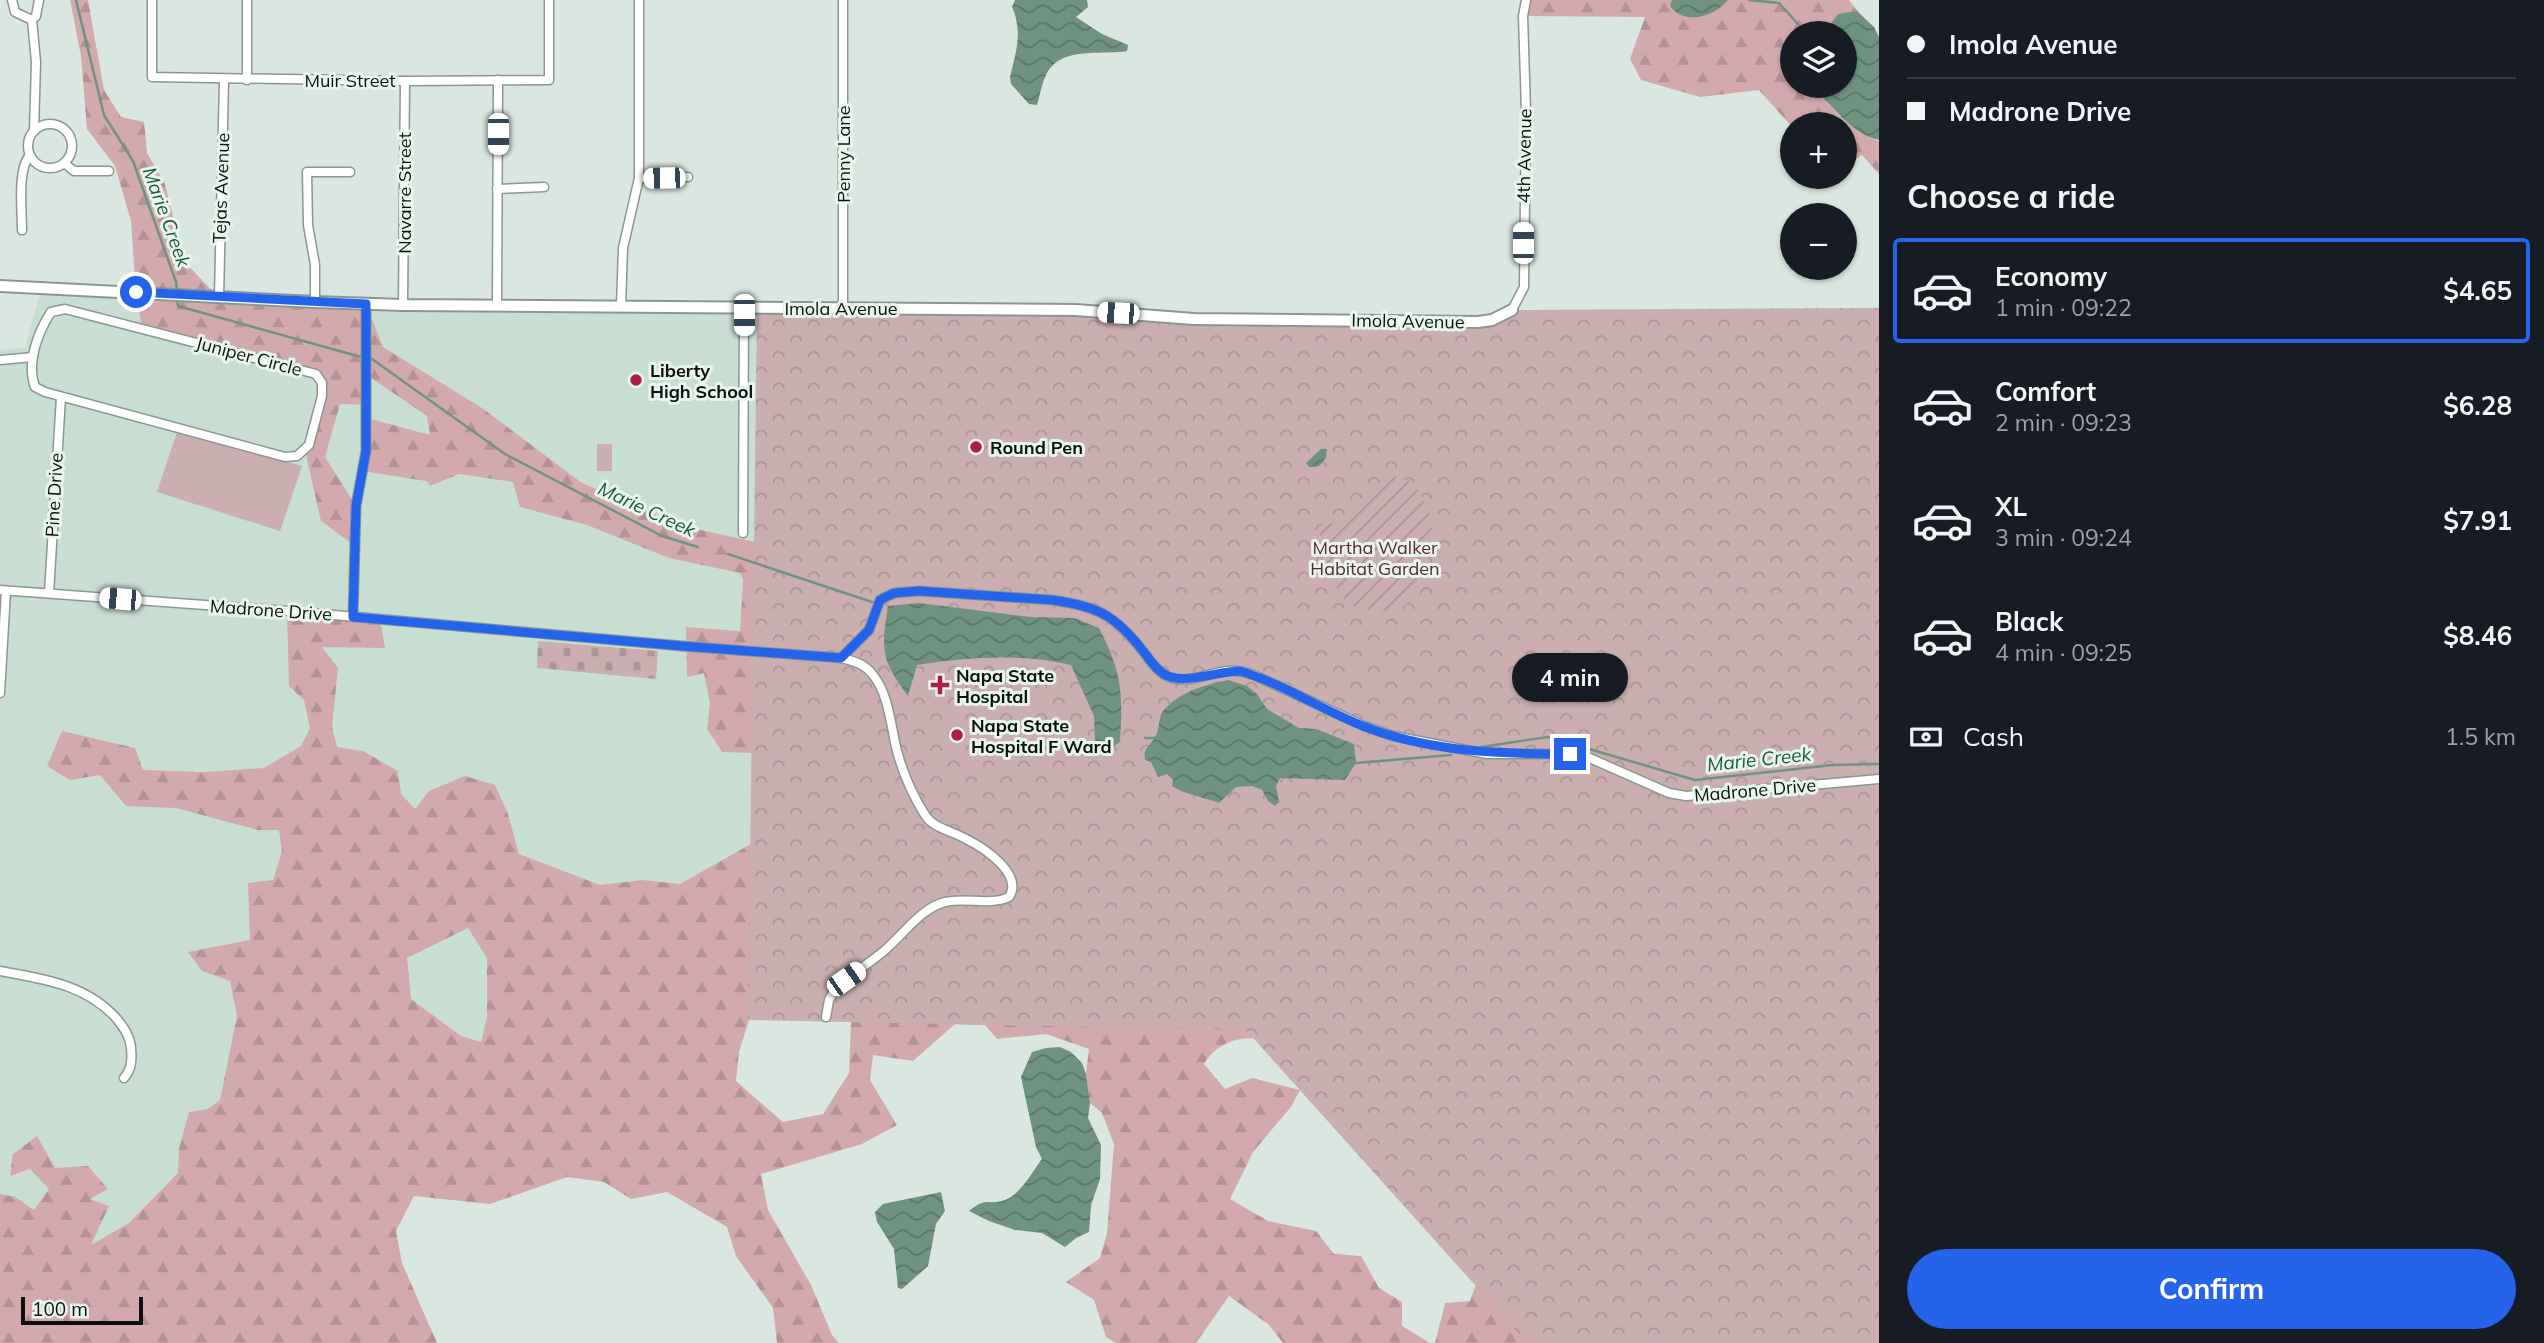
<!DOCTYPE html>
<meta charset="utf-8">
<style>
:root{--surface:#171b24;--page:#242831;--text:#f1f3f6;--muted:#9ea1a6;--line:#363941;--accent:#2563eb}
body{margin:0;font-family:Mulish,sans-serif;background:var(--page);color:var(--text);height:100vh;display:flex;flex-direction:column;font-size:26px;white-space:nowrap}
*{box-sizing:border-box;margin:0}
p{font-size:23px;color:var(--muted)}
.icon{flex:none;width:38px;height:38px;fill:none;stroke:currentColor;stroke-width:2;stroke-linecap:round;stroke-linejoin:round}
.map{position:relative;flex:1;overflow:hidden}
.side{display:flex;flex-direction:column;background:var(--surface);width:665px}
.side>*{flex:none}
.hud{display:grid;align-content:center;height:154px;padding:0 28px;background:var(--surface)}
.fabs{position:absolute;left:1780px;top:21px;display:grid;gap:14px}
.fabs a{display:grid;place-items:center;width:77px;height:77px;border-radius:50%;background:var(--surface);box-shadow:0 2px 5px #0004;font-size:35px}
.scale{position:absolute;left:21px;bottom:18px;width:122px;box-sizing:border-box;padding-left:7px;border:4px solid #0c110f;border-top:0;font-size:19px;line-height:24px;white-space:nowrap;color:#0c110f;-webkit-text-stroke:5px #e7f5ed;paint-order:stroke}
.end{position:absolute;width:32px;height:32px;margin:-16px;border:9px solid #2563eb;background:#fff;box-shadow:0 0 0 4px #fff}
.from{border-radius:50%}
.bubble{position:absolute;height:49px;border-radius:24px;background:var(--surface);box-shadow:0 2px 5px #0004;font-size:23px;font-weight:700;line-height:49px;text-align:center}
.car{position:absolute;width:21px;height:42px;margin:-21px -10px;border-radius:9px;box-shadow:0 0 5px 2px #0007;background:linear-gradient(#fff 24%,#345 0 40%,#fff 0 76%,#345 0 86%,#fff 0)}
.hud b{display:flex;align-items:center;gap:24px;height:66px;font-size:26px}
.hud b+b{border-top:2px solid var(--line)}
.hud i{width:18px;height:18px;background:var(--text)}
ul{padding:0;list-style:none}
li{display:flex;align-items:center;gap:21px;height:105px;margin:0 14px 10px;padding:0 14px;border:4px solid transparent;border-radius:7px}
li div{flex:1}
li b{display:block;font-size:26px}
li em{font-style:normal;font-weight:700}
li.active{border-color:var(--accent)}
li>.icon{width:63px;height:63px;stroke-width:1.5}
h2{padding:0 28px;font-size:32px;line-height:84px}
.pay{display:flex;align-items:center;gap:18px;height:77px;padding:0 28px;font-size:26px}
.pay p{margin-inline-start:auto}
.primary-button{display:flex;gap:14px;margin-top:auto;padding:14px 28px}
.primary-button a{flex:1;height:80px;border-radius:42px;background:var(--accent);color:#fff;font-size:28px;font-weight:700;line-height:80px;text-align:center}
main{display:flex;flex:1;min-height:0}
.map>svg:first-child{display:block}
.built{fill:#c8ded3}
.grass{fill:#caaeb0}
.forest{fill:url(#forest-firs);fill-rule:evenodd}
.cemetery{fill:url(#cemetery-stones)}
.park{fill:url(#park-crowns)}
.garden{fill:url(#garden-furrows)}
.water{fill:url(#water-waves)}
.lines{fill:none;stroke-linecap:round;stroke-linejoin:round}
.stream{stroke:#709281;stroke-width:2.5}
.minor-casing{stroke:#8a9790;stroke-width:11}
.tertiary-casing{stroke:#8a9790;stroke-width:14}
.minor{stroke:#fff;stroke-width:8}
.tertiary{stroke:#fff;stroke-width:10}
.route{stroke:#2563eb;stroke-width:9}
.poi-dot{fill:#b01c44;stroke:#e7f5ed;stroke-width:2.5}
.labels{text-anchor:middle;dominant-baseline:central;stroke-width:6;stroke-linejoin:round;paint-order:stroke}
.street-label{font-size:18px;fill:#0c110f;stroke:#e7f5ed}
.poi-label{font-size:18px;font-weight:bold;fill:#0c110f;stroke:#e7f5ed;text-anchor:start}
.park-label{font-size:18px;fill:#5b272f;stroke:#e7f5ed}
.water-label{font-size:19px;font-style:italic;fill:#19583f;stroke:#e7f5ed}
</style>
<main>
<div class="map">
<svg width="1879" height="1343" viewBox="0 0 1879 1343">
<defs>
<pattern id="forest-firs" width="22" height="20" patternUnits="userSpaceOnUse" patternTransform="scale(1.75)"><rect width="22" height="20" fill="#d2aaae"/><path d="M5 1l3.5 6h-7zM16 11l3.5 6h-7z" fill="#b39194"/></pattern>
<pattern id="cemetery-stones" width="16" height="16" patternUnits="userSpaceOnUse" patternTransform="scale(1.75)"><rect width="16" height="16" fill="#caaeb0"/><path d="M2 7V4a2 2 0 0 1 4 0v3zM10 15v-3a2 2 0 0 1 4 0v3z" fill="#ac9596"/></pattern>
<pattern id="park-crowns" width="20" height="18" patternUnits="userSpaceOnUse" patternTransform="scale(1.75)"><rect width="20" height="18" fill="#caaeb0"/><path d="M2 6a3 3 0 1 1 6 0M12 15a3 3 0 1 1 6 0" fill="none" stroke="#ac9596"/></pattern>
<pattern id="garden-furrows" width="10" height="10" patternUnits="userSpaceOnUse" patternTransform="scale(1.75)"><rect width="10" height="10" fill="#caaeb0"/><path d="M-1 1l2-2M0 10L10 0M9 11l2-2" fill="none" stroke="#ac9596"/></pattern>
<pattern id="water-waves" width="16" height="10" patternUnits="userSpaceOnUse" patternTransform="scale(1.75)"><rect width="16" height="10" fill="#709281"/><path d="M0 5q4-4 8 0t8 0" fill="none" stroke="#5a7668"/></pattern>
</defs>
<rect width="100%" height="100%" fill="#dae7e0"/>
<path class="built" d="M40 293 315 302 1477 322 1512 310 1879 308V1343H1543L1519 1334 1246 1030 748 1020 0 1343V350L25 348Z"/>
<g class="grass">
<path d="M177 432 302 466 280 531 157 492Z"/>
<rect x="597" y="444" width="15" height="27"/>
</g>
<g class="forest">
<path d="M70 0H88L104 90 121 117 144 122 147 153 165 184 184 261 218 297 366 304 383 347 482 408 582 483 683 526 755 542 780 516 1879 1343H1435L1445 1303 1470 1301 1480 1273 1264 1040C1241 1034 1216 1043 1204 1064L1225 1089 1252 1078 1300 1090 1291 1107 1253 1152 1230 1199 1268 1221 1316 1231 1334 1254 1361 1256 1379 1288 1402 1302V1326L1430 1343H1283L1268 1324 1229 1296 1196 1343H1116L1106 1337 1094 1300 1066 1282 1100 1258 1107 1233 1114 1144 1102 1113 1090 1103 1086 1074 1089 1049 1046 1034 997 1039 985 1025 955 1024 913 1061 873 1055 870 1080 897 1125 862 1144 761 1174 768 1210 811 1285 832 1335 839 1343H777L773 1308 736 1256 727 1227 667 1192 631 1199 604 1182 567 1177 490 1204 414 1196 396 1231 402 1263 437 1343H0V1194L15 1197 34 1210 49 1189 30 1169 10 1176 13 1154 37 1136 55 1168 88 1166 108 1189 90 1199 109 1206 91 1245 129 1223 178 1173 179 1149 189 1112 208 1109 220 1100 237 1016 230 981 202 971 188 952 250 940 248 883 273 880 282 851 279 830H258L176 808 126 806 100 775 70 780 47 766 62 731 135 748 143 770 204 772 264 768 301 746 310 728 304 700 289 686 287 611 380 619 385 648 322 647 338 668 332 727 337 747 363 751 398 771 401 794 415 809 429 791 465 776 495 785 508 814 519 854 600 885 642 880 680 884 751 844 772 836 775 762 752 753 722 752 707 729 710 704 704 673 687 677 686 627 740 631 743 580 740 573 669 558 587 525 520 507 513 482 459 474 430 486 426 481 362 471 367 418 430 435 427 416 367 375V405L340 404 325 457 356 506 355 546 321 521 305 451 322 396 316 374 142 329 136 292 131 221 115 166 87 129 81 56ZM468 928 487 958V1017L481 1042 461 1036 411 999 407 958ZM865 973 851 1022 849 1073 823 1114 783 1122 736 1081 739 1052 749 1020 773 1016Z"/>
<path d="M1526 0H1849L1859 13 1838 14 1823 33H1792V86H1809C1835 105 1844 130 1879 141V174L1862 155 1845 166 1844 124H1792V127L1759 90 1700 97 1641 80 1630 59 1645 17 1523 16Z"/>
</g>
<path class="cemetery" d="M538 641 658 651 656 679 537 668Z"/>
<path class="park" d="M757 307 1477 322 1512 310 1879 308V1343H1543L1519 1334 1246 1030 748 1020Z"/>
<path class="garden" d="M1393 476 1413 482C1423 497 1432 515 1433 533 1434 542 1419 588 1414 596 1411 601 1402 608 1397 610 1381 614 1364 609 1348 605L1323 567 1319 526C1326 524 1334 523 1341 521 1363 513 1374 488 1393 476Z"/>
<g class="water">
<path d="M1015 0H1087L1088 7 1076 17 1102 34 1128 45 1127 51C1105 55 1070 48 1053 65 1043 74 1041 92 1037 105L1029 104 1011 84 1010 77C1016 52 1023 32 1012 7Z"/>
<path d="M1672 0H1728C1714 17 1685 26 1670 6Z"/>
<path d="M1857 11 1874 27 1879 37V140C1849 134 1833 103 1809 86H1844V33H1823L1838 14Z"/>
<path d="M1321 449H1327L1326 458 1319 466 1309 467 1306 463Z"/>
<path d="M919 603 1030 617 1074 618 1099 628C1122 673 1123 692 1120 742L1111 748 1101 746 1095 741 1094 716 1071 665C1024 653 965 657 917 665L908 696C881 660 881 650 888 606Z"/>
<path d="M1228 680 1247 686 1257 694 1267 709 1299 728 1316 729 1354 744 1356 763 1345 780 1280 778 1276 786 1279 802 1275 806 1268 801 1262 790 1252 786 1236 787 1219 803C1205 798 1182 793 1172 786L1173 780 1167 774 1158 777 1151 762 1145 760C1143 746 1150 747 1155 737 1160 730 1158 718 1163 711 1180 691 1205 685 1228 680Z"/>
<path d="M1060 1047 1071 1052 1082 1063 1086 1074 1090 1103 1088 1118 1101 1145 1100 1179 1091 1205 1089 1232 1076 1238 1065 1247 1042 1233 1015 1230 989 1221 969 1211C987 1196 988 1206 1005 1200 1020 1195 1032 1172 1042 1159L1036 1147 1021 1077 1032 1052 1046 1048Z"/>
<path d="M941 1192 945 1211 936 1224 928 1266 902 1289 898 1288 894 1249 877 1222 875 1212 883 1204Z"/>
</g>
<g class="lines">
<g class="stream">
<path d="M76 0 104 115 133 161 176 282 177 293"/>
<path d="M1749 0 1779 3 1806 33"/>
<path d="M177 300 178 306 361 357"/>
<path d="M372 359 505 454 662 536 698 547"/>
<path d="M728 554 872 602"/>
<path d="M1145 738H1158"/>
<path d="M1481 747 1548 737 1695 780 1832 765 1879 764"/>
<path d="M1353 761 1356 763 1451 755"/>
</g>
<defs>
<g id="minor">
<path d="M12 0 15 12 32 20"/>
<path d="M152 0V77L405 81 549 80V0"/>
<path d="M247 0V80"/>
<circle cx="50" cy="146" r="22"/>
<path d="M34 131 36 62 32 20 36 16 39 0"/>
<path d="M64 163 74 171H109"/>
<path d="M639 178 688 177"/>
<path d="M497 189 544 187"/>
<path d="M22 230C22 210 17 169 30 155"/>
<path d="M219 297 224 80"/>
<path d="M315 302V265L308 225 307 172H350"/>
<path d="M403 305 405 81"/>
<path d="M497 305 498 80"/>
<path d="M621 306 623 248 639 178V0"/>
<path d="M843 308V0"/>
<path d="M65 309 316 374 322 383V396L309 445 297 456 285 457 45 392 35 387C26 363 38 332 51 312Z"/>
<path d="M1512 310 1524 287 1526 111 1523 16 1526 0"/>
<path d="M0 360 33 357"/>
<path d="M743 533 744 307"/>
<path d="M0 590 300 612 682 646 841 658 869 630 880 600 894 593 919 591 1052 600C1097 606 1114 615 1142 650 1150 660 1157 672 1169 677 1187 684 1209 673 1227 671 1237 670 1245 672 1254 675L1364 726 1393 736 1487 754H1570L1585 756 1669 793 1686 796 1879 779"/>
<path d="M49 593 61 397"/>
<path d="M353 617 356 506 366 451V304"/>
<path d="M0 693 6 591"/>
<path d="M0 971C43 979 86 984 117 1019 124 1028 130 1036 131 1048 132 1059 132 1069 124 1078"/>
<path d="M826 1017 829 1000 834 991C849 975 869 964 885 950 904 934 921 908 945 902 966 897 990 906 1009 897 1024 874 984 848 966 839 953 831 934 829 925 815 913 796 903 773 897 751 891 728 889 694 873 675 865 664 854 661 841 658"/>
</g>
<path id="tertiary" d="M0 286 315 302 403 305 1076 310 1194 319 1478 322 1492 320 1512 310"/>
</defs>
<use href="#minor" class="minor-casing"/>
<use href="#tertiary" class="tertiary-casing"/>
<use href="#minor" class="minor"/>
<use href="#tertiary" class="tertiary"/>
</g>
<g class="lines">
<path class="route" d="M136 292 366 304V451L356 506 353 617 682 646 841 658 869 630 880 600 894 593 919 591 1052 600C1097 606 1115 615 1143 651 1151 661 1158 673 1170 677 1189 683 1220 671 1240 671 1283 684 1322 710 1363 726 1429 752 1500 754 1570 754"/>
</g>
<g class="poi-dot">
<circle cx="636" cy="380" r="7"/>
<circle cx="976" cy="447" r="7"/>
<path d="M936.5 674.5h7v7h7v7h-7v7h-7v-7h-7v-7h7z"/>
<circle cx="957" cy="735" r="7"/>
</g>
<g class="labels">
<g class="street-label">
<text x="350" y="80">Muir Street</text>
<text transform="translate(843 154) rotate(-90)">Penny Lane</text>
<text transform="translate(1524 156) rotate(-89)">4th Avenue</text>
<text transform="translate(221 188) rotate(-88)">Tejas Avenue</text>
<text transform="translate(404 193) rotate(-90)">Navarre Street</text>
<text x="841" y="308">Imola Avenue</text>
<text transform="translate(1408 321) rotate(1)">Imola Avenue</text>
<text transform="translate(249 356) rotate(15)">Juniper Circle</text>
<text transform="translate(54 495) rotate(-87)">Pine Drive</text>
<text transform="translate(271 610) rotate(4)">Madrone Drive</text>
<text transform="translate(1755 790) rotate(-5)">Madrone Drive</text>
</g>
<g class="poi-label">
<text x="650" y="370">Liberty<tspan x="650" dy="21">High School</tspan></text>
<text x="990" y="447">Round Pen</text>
<text x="956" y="675">Napa State<tspan x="956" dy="21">Hospital</tspan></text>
<text x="971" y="725">Napa State<tspan x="971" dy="21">Hospital F Ward</tspan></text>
</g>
<g class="park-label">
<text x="1375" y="547">Martha Walker<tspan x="1375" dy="21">Habitat Garden</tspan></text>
</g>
<g class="water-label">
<text transform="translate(167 217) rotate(70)">Marie Creek</text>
<text transform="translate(647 509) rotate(25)">Marie Creek</text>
<text transform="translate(1759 759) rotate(-6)">Marie Creek</text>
</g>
</g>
</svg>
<div class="fabs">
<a><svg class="icon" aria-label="layers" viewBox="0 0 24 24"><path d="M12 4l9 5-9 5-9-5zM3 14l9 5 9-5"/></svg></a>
<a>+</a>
<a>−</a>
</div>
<div class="scale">100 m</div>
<i class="end from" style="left:136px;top:292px"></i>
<i class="end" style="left:1570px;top:754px"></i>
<div class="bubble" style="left:1512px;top:653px;width:116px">4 min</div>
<i class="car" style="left:498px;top:134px;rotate:180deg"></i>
<i class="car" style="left:664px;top:178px;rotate:269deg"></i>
<i class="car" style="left:1523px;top:243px;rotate:0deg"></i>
<i class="car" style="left:1118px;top:313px;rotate:273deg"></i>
<i class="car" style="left:744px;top:315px;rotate:180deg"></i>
<i class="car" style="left:120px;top:599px;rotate:275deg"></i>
<i class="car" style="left:846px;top:979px;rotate:55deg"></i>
</div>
<section class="side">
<div class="hud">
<b><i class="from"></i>Imola Avenue</b>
<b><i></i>Madrone Drive</b>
</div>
<h2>Choose a ride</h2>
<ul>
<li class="active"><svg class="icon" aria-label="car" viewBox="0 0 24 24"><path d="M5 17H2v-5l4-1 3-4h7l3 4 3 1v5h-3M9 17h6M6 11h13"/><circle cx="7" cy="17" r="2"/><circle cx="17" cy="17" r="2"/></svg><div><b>Economy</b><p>1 min · 09:22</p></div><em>$4.65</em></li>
<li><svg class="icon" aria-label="car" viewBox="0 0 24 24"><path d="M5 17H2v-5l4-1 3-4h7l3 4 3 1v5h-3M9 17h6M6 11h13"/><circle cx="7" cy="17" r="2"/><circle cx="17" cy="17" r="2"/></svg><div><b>Comfort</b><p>2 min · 09:23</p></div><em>$6.28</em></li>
<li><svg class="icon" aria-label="car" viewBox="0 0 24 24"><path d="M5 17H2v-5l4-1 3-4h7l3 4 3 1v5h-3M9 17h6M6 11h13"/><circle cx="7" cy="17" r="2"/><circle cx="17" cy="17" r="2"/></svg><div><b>XL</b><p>3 min · 09:24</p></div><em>$7.91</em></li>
<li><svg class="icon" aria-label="car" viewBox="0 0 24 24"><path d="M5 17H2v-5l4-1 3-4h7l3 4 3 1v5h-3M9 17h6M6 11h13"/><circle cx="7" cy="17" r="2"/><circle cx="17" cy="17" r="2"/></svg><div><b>Black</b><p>4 min · 09:25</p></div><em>$8.46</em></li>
</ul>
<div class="pay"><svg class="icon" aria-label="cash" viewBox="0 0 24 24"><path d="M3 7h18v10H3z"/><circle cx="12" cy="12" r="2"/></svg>Cash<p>1.5 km</p></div>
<div class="primary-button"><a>Confirm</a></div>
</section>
</main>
